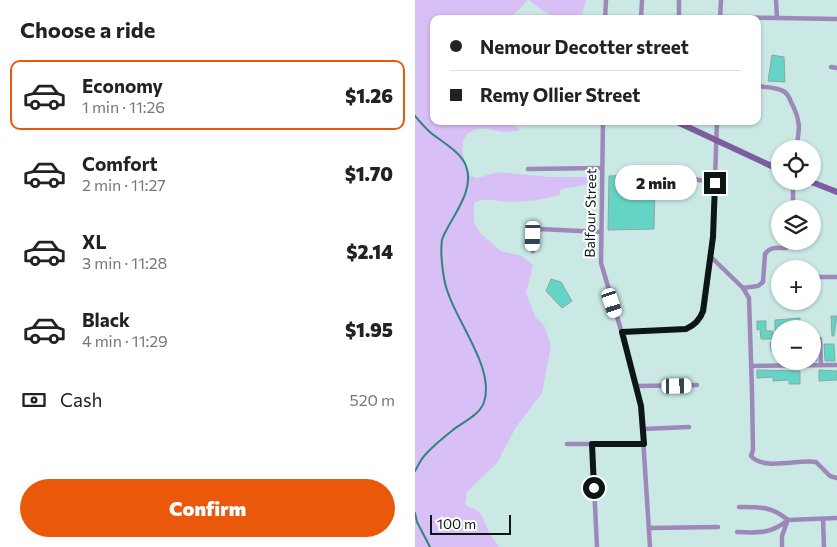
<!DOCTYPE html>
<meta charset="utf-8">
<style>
:root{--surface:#fff;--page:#f6f6f6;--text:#222;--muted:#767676;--line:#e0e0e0;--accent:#ea580c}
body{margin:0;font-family:Commissioner,sans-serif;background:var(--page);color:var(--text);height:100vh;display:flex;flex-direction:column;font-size:19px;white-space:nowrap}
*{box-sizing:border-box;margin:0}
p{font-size:16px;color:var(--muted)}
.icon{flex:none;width:28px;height:28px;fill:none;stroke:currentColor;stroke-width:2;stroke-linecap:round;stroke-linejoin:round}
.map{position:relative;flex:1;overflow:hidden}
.details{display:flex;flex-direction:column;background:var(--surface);width:415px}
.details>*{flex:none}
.top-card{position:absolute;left:15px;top:15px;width:331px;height:110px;border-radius:10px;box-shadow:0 1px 4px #0004;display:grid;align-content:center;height:110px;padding:0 20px;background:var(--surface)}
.buttons{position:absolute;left:356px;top:140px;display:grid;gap:10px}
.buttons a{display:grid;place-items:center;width:50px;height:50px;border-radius:50%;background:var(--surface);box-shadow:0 1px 4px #0004;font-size:25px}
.scale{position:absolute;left:15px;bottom:12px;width:81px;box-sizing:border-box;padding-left:5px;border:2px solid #0b1615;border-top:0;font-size:14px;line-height:18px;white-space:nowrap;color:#0b1615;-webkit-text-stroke:4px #fff;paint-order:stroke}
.end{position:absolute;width:22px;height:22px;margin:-11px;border:6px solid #0b1615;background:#fff;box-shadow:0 0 0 2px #fff}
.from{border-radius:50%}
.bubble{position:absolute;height:35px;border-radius:18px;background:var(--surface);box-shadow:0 1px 4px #0004;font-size:16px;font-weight:800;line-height:35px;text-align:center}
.car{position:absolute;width:15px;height:30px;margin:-15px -8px;border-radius:6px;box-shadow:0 0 4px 1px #0007;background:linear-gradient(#fff 24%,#345 0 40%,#fff 0 76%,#345 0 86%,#fff 0)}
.top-card b{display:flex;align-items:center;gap:18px;height:48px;font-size:19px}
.top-card b+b{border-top:1px solid var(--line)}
.top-card i{width:12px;height:12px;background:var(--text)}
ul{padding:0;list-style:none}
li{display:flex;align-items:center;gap:15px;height:70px;margin:0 10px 8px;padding:0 10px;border:2px solid transparent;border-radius:10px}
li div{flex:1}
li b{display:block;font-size:19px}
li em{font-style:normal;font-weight:800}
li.current{border-color:var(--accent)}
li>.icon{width:45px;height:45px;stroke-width:1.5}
h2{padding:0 20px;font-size:22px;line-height:60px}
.pay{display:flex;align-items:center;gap:12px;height:55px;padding:0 20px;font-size:19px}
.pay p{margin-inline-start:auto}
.action{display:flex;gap:10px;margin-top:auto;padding:10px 20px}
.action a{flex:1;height:58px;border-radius:30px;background:var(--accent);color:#fff;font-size:20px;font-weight:800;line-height:58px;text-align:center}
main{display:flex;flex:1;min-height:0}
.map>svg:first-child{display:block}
.green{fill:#d8c0f7}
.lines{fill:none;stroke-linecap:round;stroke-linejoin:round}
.stream{stroke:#30847a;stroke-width:2}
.building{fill:#65d3c5;stroke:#8ba9a4}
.street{stroke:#9d88b9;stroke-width:4.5}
.secondary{stroke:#7d5ca2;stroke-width:6}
.route{stroke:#0b1615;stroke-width:6}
.labels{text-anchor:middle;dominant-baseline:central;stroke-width:4;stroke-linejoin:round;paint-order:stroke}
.street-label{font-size:14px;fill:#0b1615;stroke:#fff}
</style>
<main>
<section class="details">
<h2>Choose a ride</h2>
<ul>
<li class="current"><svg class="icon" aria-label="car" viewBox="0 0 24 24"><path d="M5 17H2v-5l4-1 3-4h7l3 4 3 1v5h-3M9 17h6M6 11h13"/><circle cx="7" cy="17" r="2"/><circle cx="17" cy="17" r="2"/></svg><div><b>Economy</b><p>1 min · 11:26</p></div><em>$1.26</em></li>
<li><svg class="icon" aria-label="car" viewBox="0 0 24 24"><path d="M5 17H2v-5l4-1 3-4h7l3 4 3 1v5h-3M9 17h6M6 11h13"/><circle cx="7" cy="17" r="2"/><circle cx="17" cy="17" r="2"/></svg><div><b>Comfort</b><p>2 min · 11:27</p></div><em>$1.70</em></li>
<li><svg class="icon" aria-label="car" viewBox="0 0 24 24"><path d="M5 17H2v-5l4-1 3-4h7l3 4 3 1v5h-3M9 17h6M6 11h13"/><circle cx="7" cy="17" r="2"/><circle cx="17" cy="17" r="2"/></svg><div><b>XL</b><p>3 min · 11:28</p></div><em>$2.14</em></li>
<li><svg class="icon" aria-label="car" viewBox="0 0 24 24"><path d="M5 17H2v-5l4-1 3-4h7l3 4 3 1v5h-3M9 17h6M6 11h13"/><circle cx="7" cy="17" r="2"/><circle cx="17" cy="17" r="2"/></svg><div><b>Black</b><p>4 min · 11:29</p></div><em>$1.95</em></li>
</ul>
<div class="pay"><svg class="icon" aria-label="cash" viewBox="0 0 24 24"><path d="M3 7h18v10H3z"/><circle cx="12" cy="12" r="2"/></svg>Cash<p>520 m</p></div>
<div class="action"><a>Confirm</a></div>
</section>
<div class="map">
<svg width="422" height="547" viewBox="0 0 422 547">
<rect width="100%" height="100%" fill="#cae9e4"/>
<g class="green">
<path d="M0 0H113L95 19H19V121H89L100 125 105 130C100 131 94 132 89 132 81 131 69 127 62 129 38 136 49 161 56 176L62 178 83 172 135 177H179L183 183 146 189 144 195C128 200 110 202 93 202 81 201 69 197 59 203V222L66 234 86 251 107 256 118 265 111 293 121 318 129 325 136 346 127 393 101 427 82 463 52 492 50 505 65 512 75 534 84 547H0Z"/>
<path d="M114 0H171L166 19C140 19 134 17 114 0Z"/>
</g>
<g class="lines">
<g class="stream">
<path d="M0 116C5 122 10 128 16 133 27 142 46 152 51 166 59 187 43 209 33 227 31 231 28 236 27 240 25 253 27 266 29 278 35 316 81 365 69 402 65 415 48 422 38 430 29 437 18 446 10 455 6 459 3 466 0 471"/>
<path d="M0 513 2 522 15 547"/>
</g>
</g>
<g class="building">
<path d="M357 55 369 57 370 82 353 81Z"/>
<path d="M232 174V182L240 181 239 229 193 230 194 176Z"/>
<path d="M136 279 146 282 157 301 147 308 131 291Z"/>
<path d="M416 316H422L419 336H417Z"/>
<path d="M385 318V324H377V329H365V330L360 331V320Z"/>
<path d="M342 321H351V331H358V339H346L345 329 342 330Z"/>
<path d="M355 342H362L363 351H356Z"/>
<path d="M398 342H401L402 361H398Z"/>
<path d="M409 344H419L420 361H410Z"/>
<path d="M342 370 385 371V384H374V380L358 381V377L342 378Z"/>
<path d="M404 370 422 371V380L404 381Z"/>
</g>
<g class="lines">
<g class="street">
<path d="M361 0 362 18"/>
<path d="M305 17 422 19"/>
<path d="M190 19 191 0"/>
<path d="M226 19 227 0"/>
<path d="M264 19V0"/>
<path d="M305 19 306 0"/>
<path d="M416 67 422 68"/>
<path d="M342 86C350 87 359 87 366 90 372 92 374 97 376 102 386 121 385 128 381 149"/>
<path d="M188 121 186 263 209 340 226 406 235 547"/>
<path d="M113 169 187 168"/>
<path d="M263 176 300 183"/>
<path d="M378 209V181"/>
<path d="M118 251C118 242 117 234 125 229L186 232"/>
<path d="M295 256 328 288 334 298 337 392 338 450 336 456C349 471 383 459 401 462L415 476 422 478"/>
<path d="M398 277H422"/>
<path d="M328 288 343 286 348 282 350 254C355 246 363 248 371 248L377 241"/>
<path d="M207 332 271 329C280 325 285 320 289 311L298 237 302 121"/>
<path d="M405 339 406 365"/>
<path d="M336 366 422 365"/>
<path d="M222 386 282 385"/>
<path d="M228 429 274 427"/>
<path d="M152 444H177"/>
<path d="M324 507C344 507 356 506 373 520"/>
<path d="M408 519 409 547"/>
<path d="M373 520 422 518"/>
<path d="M234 528 303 527"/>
<path d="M322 532C343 533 356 534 373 520"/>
<path d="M182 547 177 444H229"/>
<path d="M367 547V536L372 522"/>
</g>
<g class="secondary">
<path d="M260 121 365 170"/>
<path d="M394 181 422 192"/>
</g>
</g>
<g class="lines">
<path class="route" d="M179 488 177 444H229L226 406 207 332 271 329C280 325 285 320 288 311L298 237 300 183"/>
</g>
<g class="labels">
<g class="street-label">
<text transform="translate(175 213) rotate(-89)">Balfour Street</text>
</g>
</g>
</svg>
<div class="buttons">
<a><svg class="icon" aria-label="locate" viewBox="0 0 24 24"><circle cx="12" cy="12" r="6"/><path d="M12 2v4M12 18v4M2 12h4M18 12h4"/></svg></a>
<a><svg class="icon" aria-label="layers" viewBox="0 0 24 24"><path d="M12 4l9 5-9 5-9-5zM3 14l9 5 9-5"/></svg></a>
<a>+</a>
<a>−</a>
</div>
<div class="scale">100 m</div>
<i class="end from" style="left:179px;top:488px"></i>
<i class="end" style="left:300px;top:183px"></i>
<div class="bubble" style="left:200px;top:165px;width:82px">2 min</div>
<i class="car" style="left:118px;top:236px;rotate:182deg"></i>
<i class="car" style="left:197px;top:303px;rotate:162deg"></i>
<i class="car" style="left:262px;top:386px;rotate:89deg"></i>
<div class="top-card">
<b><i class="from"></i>Nemour Decotter street</b>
<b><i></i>Remy Ollier Street</b>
</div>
</div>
</main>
